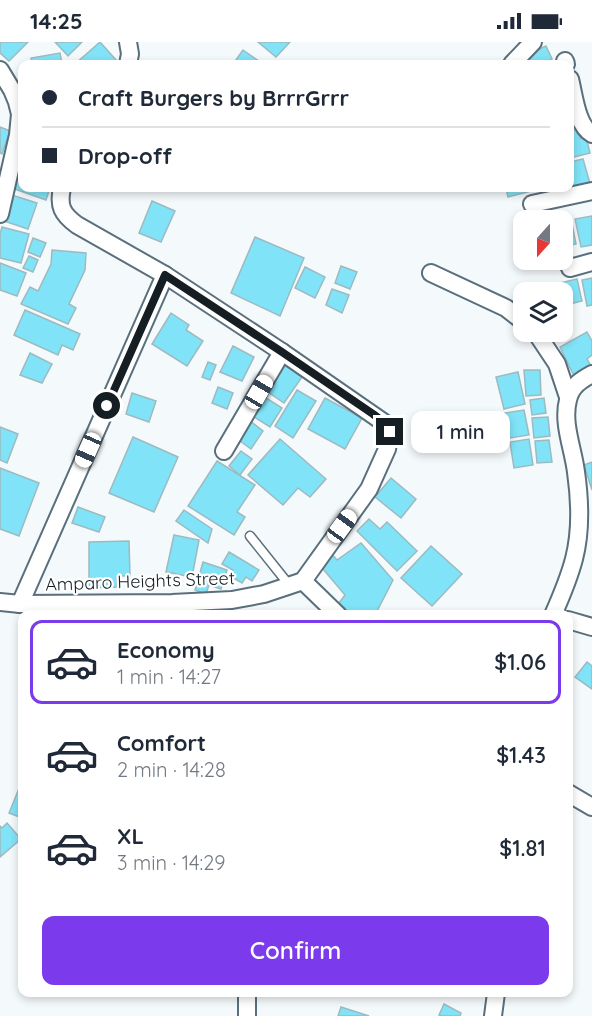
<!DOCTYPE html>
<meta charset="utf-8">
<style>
:root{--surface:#fff;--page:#f6f6f7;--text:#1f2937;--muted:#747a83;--line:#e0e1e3;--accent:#7c3aed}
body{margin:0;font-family:Quicksand,sans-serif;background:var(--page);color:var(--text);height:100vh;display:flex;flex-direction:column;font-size:22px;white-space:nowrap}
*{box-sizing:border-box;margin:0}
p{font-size:20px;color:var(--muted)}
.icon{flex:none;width:33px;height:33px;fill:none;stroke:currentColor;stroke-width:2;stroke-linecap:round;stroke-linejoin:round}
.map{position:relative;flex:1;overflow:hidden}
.sheet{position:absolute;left:18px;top:568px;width:555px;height:387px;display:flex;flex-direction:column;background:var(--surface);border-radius:12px;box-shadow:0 3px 9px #0003}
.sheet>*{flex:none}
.hud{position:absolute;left:18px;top:18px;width:556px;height:132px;border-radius:12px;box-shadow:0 3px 9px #0003;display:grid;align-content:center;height:132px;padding:0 24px;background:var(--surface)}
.needle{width:39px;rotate:201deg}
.fabs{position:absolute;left:513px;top:168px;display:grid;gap:12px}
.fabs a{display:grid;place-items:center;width:60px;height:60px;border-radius:12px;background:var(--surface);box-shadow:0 3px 9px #0003;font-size:30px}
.end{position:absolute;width:27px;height:27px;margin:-14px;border:8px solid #151e23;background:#fff;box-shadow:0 0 0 3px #fff}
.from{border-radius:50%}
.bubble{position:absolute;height:42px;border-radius:12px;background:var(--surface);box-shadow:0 3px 9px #0003;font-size:20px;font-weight:600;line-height:42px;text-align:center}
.car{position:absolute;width:18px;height:36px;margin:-18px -9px;border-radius:8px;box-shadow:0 0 4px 2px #0007;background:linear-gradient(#fff 24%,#345 0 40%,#fff 0 76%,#345 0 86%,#fff 0)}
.hud b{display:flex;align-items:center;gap:21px;height:57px;font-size:22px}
.hud b+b{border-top:2px solid var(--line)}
.hud i{width:15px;height:15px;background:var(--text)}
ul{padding:10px 0 0;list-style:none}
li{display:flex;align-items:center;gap:18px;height:84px;margin:0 12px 9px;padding:0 12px;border:3px solid transparent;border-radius:12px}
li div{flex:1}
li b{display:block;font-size:22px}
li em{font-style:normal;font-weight:600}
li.current{border-color:var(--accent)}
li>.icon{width:54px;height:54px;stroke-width:1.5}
.primary-button{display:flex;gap:12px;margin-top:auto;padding:12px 24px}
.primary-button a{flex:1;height:69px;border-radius:12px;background:var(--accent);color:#fff;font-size:24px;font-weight:600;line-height:69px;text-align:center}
.status{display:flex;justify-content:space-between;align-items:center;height:42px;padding:0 30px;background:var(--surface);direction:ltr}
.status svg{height:16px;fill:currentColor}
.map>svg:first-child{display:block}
.building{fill:#80e3f7;stroke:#9dbac0;stroke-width:1.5}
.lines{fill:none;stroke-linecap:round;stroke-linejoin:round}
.lane-casing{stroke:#5a6f7c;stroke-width:11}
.street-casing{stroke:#5a6f7c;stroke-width:20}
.lane{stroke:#fff;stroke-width:8}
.street{stroke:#fff;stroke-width:16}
.route{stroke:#151e23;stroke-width:8}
.labels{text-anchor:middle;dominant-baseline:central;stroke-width:4.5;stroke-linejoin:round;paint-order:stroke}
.street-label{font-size:18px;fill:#151e23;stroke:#fff}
</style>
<div class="status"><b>14:25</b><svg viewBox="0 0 49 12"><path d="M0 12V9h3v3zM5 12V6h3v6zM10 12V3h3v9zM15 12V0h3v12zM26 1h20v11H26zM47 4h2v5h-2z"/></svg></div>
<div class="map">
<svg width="592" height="974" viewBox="0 0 592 974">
<rect width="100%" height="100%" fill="#f4f9fc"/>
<g class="building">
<path d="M0 0H28L9 19 0 11Z"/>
<path d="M55 0H82L68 14Z"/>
<path d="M100 0 116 18 111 22H75Z"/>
<path d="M258 0H290L276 15Z"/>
<path d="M546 4 552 17 541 22H520L518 17Z"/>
<path d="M243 8 263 22H233Z"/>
<path d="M60 11 62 22H32L31 16Z"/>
<path d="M0 85 10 89 2 112 0 111Z"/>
<path d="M578 87 580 96 586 95 590 111 570 116V90Z"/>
<path d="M583 117 591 145 574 150 570 136V120Z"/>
<path d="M21 120 22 121V146H50L46 158 12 146Z"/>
<path d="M506 146H534L535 148 508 155Z"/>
<path d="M12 153 37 161 28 187 4 179Z"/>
<path d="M152 159 175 169 161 200 139 191Z"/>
<path d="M592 174V203L581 205 575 177Z"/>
<path d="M571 177 576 202 562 205V179Z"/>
<path d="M2 185 29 192 21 221 0 216V192Z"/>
<path d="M255 195 304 216 280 274 231 251Z"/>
<path d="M33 196 46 201 40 215 28 210Z"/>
<path d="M52 208 86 211 85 228 69 262 76 266 68 282 21 262 30 245 38 249 51 222Z"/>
<path d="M29 214 38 218 33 230 23 226Z"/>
<path d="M0 221 26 231 17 254 0 248Z"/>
<path d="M341 224 357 230 350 247 335 241Z"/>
<path d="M305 225 325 235 315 256 295 246Z"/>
<path d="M592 236V263L587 264 582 238Z"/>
<path d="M577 237 582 259 562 264V250H558L556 242Z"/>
<path d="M332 247 349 253 342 271 326 263Z"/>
<path d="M25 268 80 292 73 308 62 303 58 313 14 293Z"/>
<path d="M171 271 189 283 186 288 203 299 187 324 152 302Z"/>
<path d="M587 290 592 299V313L587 317 591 324 574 334 560 305Z"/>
<path d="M233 304 254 315 242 339 220 330Z"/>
<path d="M30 311 52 322 42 341 20 333Z"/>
<path d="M208 320 216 323 210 338 202 335Z"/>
<path d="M283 321 302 335 284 361 265 348Z"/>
<path d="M524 328H540L541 353 526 354Z"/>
<path d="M518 330 525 362 504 367 496 335Z"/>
<path d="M218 345 233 351 227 367 212 361Z"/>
<path d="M297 348 316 359 293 396 275 384Z"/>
<path d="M132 351 156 359 149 380 126 372Z"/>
<path d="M263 354 282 366 270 385 251 373Z"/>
<path d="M325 356 362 376 345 407 308 387Z"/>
<path d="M544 356 546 371 532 373 530 358Z"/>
<path d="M524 368 529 393 510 396 505 371Z"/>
<path d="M548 375 550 394 534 396 532 376Z"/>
<path d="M249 378 263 389 251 407 236 396Z"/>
<path d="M0 385 18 392 7 421 0 418Z"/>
<path d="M133 395 178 415 154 470 109 451Z"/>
<path d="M280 397 326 437 310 455 298 446 283 463 248 433Z"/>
<path d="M529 397 533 423 514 426 510 400Z"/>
<path d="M549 398 552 420 537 421 535 399Z"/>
<path d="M241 409 252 417 240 433 229 424Z"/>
<path d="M217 419 255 443 237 470 245 475 234 493 188 464Z"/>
<path d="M592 420V448L584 423Z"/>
<path d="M0 426 39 441 19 494 0 487Z"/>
<path d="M391 436 416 457 401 476 375 455Z"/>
<path d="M78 465 105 475 99 490 72 481Z"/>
<path d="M184 468 212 487 208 501 176 479Z"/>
<path d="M369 477 380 487 387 480 417 509 397 529 357 489Z"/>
<path d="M174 493 199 498 192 535 166 530Z"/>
<path d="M129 499 130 534H117V545L89 546V500Z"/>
<path d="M361 501 393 538 375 573H371L369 571 366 573H352L339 561 345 553 318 521 330 510 337 518Z"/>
<path d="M431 504 462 532 432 564 401 536Z"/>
<path d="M229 510 259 528 252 539 246 535 242 541 230 534 233 528 222 522Z"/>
<path d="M203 520 227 528 221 547 209 543 206 552 195 548Z"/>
<path d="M587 620 592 624V647L575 635Z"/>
<path d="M20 744 22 745V776L9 771Z"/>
<path d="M7 781 21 797 0 815V784L2 786Z"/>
<path d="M444 962 461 971 460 974H442L439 973Z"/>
<path d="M341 965 369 974H338Z"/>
</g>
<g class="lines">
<defs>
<path id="lane" d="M250 494 290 544"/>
<g id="street">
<path d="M565 19 566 22"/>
<path d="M128 22 130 12 128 0"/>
<path d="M512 22 533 0"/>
<path d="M0 28 12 48 17 60 20 72 18 93 0 172"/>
<path d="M570 37C574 53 577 84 592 92"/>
<path d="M62 146C58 164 62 172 77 183L165 233 282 310 386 382 390 390 387 407 369 447 303 539"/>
<path d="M532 162 592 149"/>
<path d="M570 226 592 220"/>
<path d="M431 231 506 266 524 280"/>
<path d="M534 290 537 292 557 322 568 355"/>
<path d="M224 409 282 310"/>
<path d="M0 560 20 562 172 561 232 558 264 552 303 539 338 573"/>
<path d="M20 562 165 233"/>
<path d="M553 573C561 555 569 536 574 517 581 490 580 458 576 430 573 406 562 381 568 358 571 344 581 338 592 332"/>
<path d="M568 578 592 585"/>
<path d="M568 751 592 765"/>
<path d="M247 951V974"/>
<path d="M493 974 496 951"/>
</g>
</defs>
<use href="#lane" class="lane-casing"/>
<use href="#street" class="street-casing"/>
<use href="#lane" class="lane"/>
<use href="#street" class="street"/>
</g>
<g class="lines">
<path class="route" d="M107 364 165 233 282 310 373 372 386 382 390 390"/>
</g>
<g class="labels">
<g class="street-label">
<text transform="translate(140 539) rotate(-2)">Amparo Heights Street</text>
</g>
</g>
</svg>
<div class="fabs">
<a><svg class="needle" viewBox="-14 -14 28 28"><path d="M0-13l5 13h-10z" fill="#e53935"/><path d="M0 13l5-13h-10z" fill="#747a83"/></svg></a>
<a><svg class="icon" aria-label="layers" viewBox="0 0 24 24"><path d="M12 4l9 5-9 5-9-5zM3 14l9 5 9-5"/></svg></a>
</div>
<i class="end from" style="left:107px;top:364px"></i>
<i class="end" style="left:390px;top:390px"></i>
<div class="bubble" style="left:411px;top:369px;width:99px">1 min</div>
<i class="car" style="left:259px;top:350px;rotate:30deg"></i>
<i class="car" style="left:88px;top:408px;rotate:204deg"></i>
<i class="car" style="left:342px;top:484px;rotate:36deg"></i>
<div class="hud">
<b><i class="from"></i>Craft Burgers by BrrrGrrr</b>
<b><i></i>Drop-off</b>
</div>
<section class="sheet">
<ul>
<li class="current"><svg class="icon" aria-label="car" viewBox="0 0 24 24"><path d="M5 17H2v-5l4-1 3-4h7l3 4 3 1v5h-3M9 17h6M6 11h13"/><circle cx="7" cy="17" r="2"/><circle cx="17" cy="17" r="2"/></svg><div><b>Economy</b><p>1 min · 14:27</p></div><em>$1.06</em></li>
<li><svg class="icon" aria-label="car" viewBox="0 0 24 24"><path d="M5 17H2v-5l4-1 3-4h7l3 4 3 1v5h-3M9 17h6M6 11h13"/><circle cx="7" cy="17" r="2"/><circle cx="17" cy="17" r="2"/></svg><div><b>Comfort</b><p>2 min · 14:28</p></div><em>$1.43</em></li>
<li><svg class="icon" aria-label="car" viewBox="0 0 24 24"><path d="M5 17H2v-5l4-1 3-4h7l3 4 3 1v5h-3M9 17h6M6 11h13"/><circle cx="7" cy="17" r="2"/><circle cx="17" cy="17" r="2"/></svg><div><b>XL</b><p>3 min · 14:29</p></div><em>$1.81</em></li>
</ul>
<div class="primary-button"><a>Confirm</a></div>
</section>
</div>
